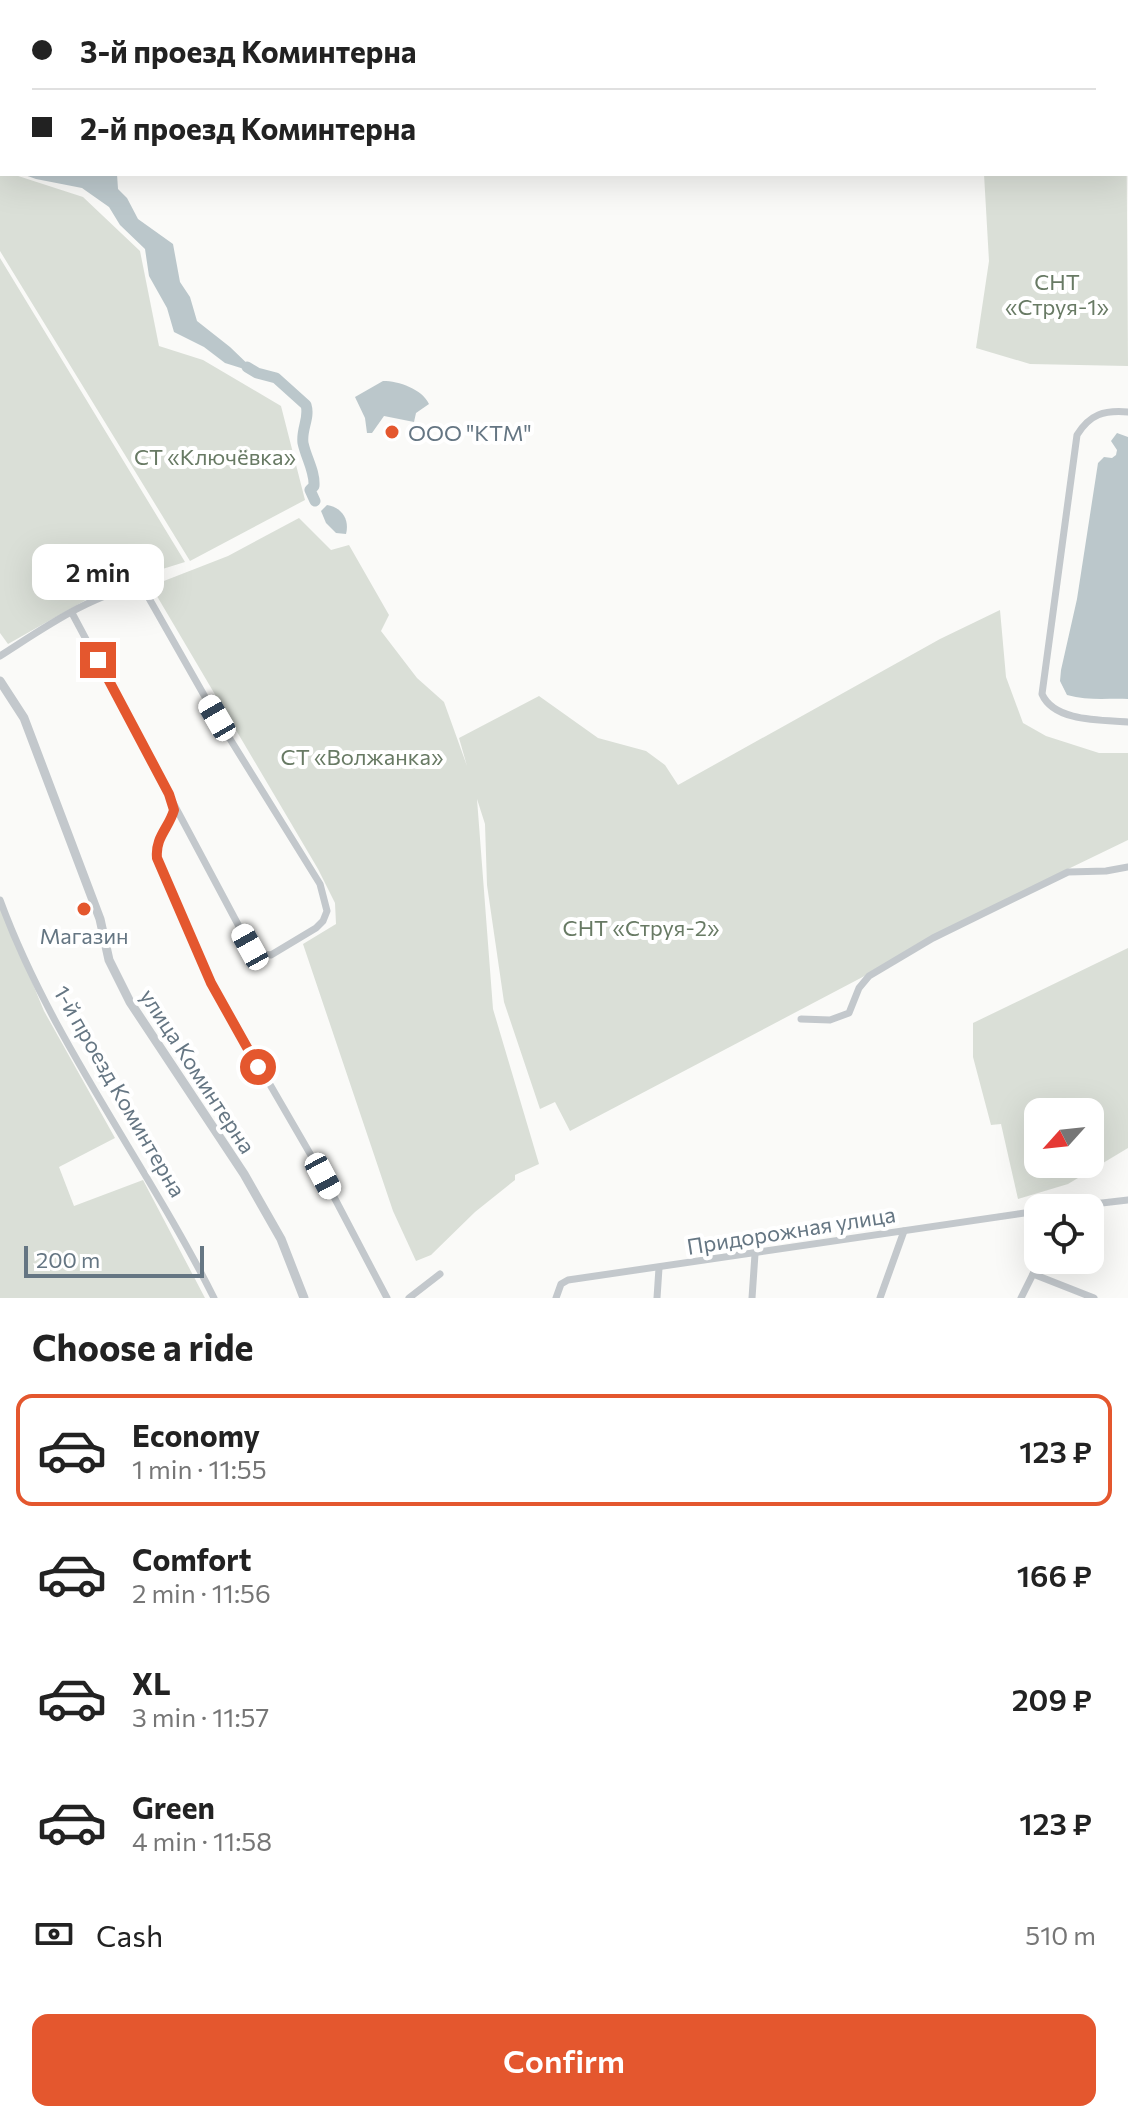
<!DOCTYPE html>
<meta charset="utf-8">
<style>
:root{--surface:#fff;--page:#f2f2f2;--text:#222;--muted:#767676;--line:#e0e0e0;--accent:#e4572e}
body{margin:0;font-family:Commissioner,sans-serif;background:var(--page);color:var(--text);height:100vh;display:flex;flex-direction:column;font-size:30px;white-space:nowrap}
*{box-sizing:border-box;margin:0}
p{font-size:26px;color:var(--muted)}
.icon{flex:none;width:44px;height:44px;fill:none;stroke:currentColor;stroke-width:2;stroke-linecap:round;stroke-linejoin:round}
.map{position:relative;height:1298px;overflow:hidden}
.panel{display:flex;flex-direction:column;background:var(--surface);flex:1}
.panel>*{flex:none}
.hud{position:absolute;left:0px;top:0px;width:1128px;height:176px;box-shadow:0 8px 32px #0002;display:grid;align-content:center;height:176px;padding:0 32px;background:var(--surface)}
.needle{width:52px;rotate:243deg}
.buttons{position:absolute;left:1024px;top:1098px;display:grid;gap:16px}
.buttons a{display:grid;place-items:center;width:80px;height:80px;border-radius:16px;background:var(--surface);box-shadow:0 8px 32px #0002;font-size:40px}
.scale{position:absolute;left:24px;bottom:20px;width:180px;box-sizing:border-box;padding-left:8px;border:4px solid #657683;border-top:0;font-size:22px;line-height:28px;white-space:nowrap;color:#657683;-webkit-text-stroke:6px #fff;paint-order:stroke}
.end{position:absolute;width:36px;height:36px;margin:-18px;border:10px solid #e4572e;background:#fff;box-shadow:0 0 0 4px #fff}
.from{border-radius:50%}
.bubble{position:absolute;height:56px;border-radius:16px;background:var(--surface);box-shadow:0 8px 32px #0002;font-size:26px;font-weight:600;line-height:56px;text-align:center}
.car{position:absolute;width:24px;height:48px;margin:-24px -12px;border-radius:10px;box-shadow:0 0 6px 2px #0007;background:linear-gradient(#fff 24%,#345 0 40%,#fff 0 76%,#345 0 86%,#fff 0)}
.hud b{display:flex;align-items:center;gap:28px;height:76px;font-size:30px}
.hud b+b{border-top:2px solid var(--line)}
.hud i{width:20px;height:20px;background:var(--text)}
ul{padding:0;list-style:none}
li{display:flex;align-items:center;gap:24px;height:112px;margin:0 16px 12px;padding:0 16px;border:4px solid transparent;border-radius:16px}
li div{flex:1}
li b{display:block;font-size:30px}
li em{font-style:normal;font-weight:600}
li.active{border-color:var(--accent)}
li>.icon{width:72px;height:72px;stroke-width:1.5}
h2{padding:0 32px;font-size:36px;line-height:96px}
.pay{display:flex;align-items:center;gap:20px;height:88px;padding:0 32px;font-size:30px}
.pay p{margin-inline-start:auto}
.action{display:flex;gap:16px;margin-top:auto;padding:16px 32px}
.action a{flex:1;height:92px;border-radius:16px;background:var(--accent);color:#fff;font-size:32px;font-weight:600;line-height:92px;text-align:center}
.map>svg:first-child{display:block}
.green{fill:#dadfd7;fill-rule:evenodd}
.water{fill:#bbc7cb}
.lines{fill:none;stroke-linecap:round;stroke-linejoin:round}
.river{stroke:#bbc7cb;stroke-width:11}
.minor{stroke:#c3c8cc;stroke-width:7}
.tertiary{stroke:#c3c8cc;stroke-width:9}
.route{stroke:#e4572e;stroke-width:10}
.poi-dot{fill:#e4572e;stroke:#fff;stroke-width:3}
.labels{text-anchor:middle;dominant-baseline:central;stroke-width:8;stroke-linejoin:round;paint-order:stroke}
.park-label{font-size:22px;fill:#687a64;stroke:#fff}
.poi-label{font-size:22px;fill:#657683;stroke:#fff;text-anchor:start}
.street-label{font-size:22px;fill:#657683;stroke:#fff}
</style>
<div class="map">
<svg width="1128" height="1298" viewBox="0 0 1128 1298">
<rect width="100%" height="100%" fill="#fafaf8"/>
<g class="green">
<path d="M1126 60 1128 366 1030 364 976 348 989 261 984 174H1126Z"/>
<path d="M0 170 2 174H12L83 197 140 251 159 346 203 360 281 406 305 500 190 561 0 251Z"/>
<path d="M0 258 185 562 114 584 8 644 0 633Z"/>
<path d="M299 518 331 550 349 545 389 615 381 631 417 678 444 702 467 766 459 738 539 696 598 738 646 751 665 765 678 785 940 639 1000 610 1006 677 1023 723 1046 736 1099 753H1128V840L1066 870 570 1131 555 1102 540 1109 504 1002 487 885 485 824 477 799 493 1009 539 1164 515 1175V1180L475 1212 431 1255 416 1261 393 1211 303 944 336 924 335 903 318 869 151 586 228 556Z"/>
<path d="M0 905 44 1011 115 1138 59 1167 74 1206 143 1180 205 1298H0Z"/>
<path d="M1128 948V1148L1068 1184 1018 1199 1001 1124 991 1125 973 1057V1023ZM1038 1112H1090V1164H1038Z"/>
</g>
<g class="water">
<path d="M22 174H117L118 189 127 198 138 219 173 244 180 282 190 297 197 321 230 347 257 373 225 363 204 347 174 332 167 308 149 276 145 249 120 225 109 207 82 188 36 179Z"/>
<path d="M383 381C399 381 422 389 429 404L416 413 414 422 384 416 372 433H367L365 418 355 397Z"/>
<path d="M1117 433 1128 437V699C1108 698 1088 701 1067 695L1060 681 1061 670 1077 599 1098 463 1104 457 1112 458 1116 455 1117 450 1111 441Z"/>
<path d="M327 505C341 507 350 519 346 534L336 533 326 523 321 511Z"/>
</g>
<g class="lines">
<path class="river" d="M247 367 257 373 276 378 306 405C310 418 301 429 303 443 306 458 315 471 314 486L310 490 315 501"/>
<g class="minor">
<path d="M295 0 297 2"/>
<path d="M148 2 150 0"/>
<path d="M363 2 365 0"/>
<path d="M1128 412C1104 410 1090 414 1077 435L1042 694C1054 722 1102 720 1128 722"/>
<path d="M0 656C41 630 94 592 142 586L217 718 320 884 327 911 323 921 316 928 271 955 256 953 250 947 72 613"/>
<path d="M172 804C177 823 154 834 157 858L211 983 323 1176 387 1298"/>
<path d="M0 900C52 1042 147 1164 214 1298"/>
<path d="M801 1019 830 1020 849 1013 859 988 869 976 933 938 1068 872 1106 871 1128 867"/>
<path d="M1059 1208 1128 1200"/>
<path d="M1033 1274 1094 1298"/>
<path d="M409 1298 440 1274"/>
<path d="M556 1298 561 1284 568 1280 1038 1211"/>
<path d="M657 1298 659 1268"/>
<path d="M752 1298 755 1254"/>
<path d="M880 1298 904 1231"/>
<path d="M1021 1298 1040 1260"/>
</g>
<path class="tertiary" d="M0 681 24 718 100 919 109 960 130 1002 244 1174 281 1239 304 1298"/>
</g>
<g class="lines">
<path class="route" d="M98 660 169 794 174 810C169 828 155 837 157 858L211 983 258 1067"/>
</g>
<g class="poi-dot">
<circle cx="392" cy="432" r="8"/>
<circle cx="84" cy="909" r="8"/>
</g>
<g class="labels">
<g class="park-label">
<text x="1057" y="281">СНТ<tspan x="1057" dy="25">«Струя-1»</tspan></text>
<text x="215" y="456">СТ «Ключёвка»</text>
<text x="362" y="756">СТ «Волжанка»</text>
<text x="641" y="927">СНТ «Струя-2»</text>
</g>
<g class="poi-label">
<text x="408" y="432">ООО "КТМ"</text>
<text x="84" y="935" text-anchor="middle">Магазин</text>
</g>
<g class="street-label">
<text transform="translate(198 1071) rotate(57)">улица Коминтерна</text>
<text transform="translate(120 1091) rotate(60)">1-й проезд Коминтерна</text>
<text transform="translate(791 1230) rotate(-9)">Придорожная улица</text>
</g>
</g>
</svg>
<div class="buttons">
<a><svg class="needle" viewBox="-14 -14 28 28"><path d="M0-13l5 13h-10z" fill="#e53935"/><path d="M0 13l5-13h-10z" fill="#767676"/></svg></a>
<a><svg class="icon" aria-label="locate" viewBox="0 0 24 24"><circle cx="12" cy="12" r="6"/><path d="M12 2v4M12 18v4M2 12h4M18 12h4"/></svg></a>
</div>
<div class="scale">200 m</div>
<i class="end from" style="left:258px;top:1067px"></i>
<i class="end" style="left:98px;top:660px"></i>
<div class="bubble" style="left:32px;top:544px;width:132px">2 min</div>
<i class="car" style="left:217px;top:718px;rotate:330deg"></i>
<i class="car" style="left:250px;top:947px;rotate:331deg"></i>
<i class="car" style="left:323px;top:1176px;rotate:152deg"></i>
<div class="hud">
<b><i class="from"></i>3-й проезд Коминтерна</b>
<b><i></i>2-й проезд Коминтерна</b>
</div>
</div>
<section class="panel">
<h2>Choose a ride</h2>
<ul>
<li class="active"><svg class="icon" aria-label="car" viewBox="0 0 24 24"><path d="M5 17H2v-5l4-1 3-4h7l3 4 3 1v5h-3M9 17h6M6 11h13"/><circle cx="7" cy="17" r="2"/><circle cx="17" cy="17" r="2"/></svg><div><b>Economy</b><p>1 min · 11:55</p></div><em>123 ₽</em></li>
<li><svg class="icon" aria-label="car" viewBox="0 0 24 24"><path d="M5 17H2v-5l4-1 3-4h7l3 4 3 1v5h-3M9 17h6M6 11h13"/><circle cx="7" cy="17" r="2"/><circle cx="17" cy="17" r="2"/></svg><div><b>Comfort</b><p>2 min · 11:56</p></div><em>166 ₽</em></li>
<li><svg class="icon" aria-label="car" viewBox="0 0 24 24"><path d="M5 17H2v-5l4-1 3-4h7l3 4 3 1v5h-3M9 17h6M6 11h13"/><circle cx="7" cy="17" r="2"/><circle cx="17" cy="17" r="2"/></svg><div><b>XL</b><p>3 min · 11:57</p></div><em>209 ₽</em></li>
<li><svg class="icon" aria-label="car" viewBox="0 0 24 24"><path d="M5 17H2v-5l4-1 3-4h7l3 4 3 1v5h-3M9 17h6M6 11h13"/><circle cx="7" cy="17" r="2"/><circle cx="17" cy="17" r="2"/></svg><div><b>Green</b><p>4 min · 11:58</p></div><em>123 ₽</em></li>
</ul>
<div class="pay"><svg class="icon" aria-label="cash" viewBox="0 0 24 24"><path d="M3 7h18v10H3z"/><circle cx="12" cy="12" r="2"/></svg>Cash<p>510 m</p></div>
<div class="action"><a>Confirm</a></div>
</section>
